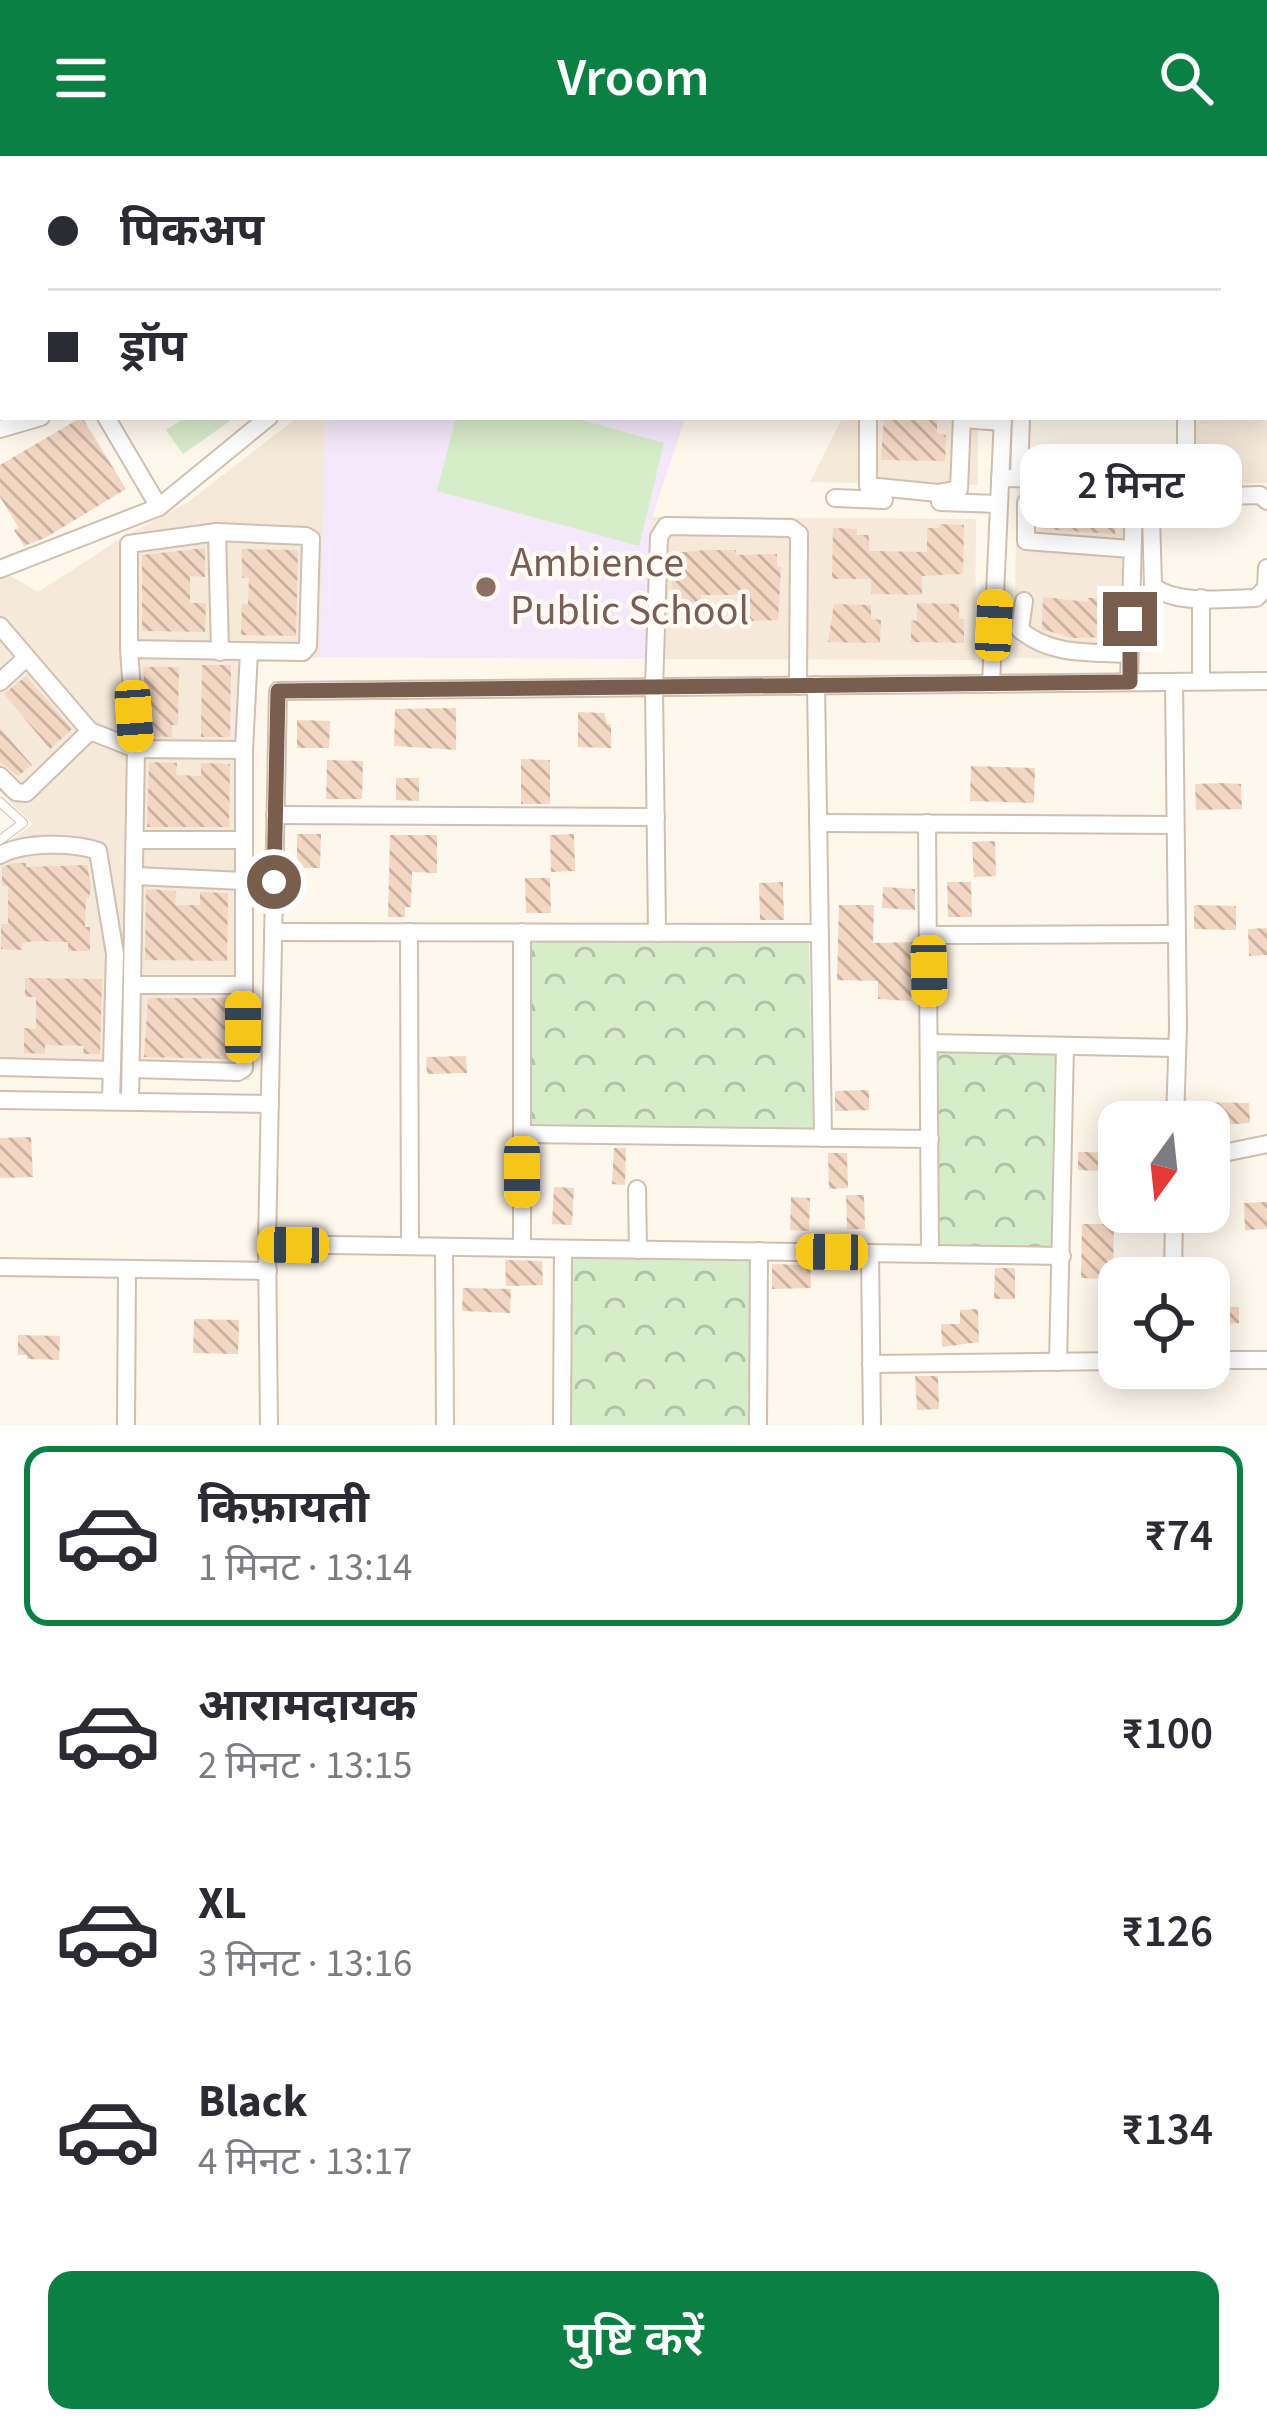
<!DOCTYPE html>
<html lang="hi">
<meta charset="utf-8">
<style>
:root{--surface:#fff;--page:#f2f2f3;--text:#2b2b33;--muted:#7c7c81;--line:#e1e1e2;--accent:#0b8043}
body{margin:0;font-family:"Source Sans 3","Noto Sans Devanagari",sans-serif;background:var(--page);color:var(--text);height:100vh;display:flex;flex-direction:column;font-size:45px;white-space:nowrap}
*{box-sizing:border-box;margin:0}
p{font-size:39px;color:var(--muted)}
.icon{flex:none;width:66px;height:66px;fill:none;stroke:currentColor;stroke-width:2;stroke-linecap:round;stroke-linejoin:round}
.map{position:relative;height:1269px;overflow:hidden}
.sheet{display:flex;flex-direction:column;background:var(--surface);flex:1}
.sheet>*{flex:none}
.top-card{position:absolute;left:0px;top:0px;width:1269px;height:264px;box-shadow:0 6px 30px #0003;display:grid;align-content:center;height:264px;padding:0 48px;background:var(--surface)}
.needle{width:78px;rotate:195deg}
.fabs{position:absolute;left:1098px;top:945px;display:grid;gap:24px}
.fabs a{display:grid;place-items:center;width:132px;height:132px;border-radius:24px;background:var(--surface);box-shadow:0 6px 30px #0003;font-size:60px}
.end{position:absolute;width:54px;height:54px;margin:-27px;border:15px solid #7a5e4d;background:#fff;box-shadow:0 0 0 6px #fff}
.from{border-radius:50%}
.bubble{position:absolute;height:84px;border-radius:24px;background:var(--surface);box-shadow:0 6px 30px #0003;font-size:39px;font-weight:600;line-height:84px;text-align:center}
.car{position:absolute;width:36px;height:72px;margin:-36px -18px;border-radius:15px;box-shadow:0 0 9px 3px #0007;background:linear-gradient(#f5c518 24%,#345 0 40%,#f5c518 0 76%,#345 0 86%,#f5c518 0)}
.top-card b{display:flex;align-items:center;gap:42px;height:114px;font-size:45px}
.top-card b+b{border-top:3px solid var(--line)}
.top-card i{width:30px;height:30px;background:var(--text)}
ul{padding:21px 0 0;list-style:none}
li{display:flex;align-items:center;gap:36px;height:180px;margin:0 24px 18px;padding:0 24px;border:6px solid transparent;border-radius:24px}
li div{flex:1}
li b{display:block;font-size:45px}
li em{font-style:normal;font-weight:600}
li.current{border-color:var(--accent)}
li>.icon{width:108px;height:108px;stroke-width:1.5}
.primary-button{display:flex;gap:24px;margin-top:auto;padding:24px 48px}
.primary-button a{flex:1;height:138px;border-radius:24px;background:var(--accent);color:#fff;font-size:48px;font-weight:600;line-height:138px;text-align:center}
header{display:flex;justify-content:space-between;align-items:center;height:156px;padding:0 48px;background:var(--accent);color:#fff;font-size:54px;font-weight:600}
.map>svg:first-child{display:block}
.residential{fill:#f5e9da}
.education{fill:#f4e8fa}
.park{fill:url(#park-crowns)}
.garden{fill:#d7ecc9}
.building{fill:url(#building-back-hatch)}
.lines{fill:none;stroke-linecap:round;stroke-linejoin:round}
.lane-casing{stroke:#d1bfb0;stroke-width:10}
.street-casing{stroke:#d1bfb0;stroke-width:20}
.lane{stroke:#fff;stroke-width:8}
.street{stroke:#fff;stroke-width:16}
.route{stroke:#7a5e4d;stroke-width:15}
.education-dot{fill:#8d6e63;stroke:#fffaf3;stroke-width:4.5}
.labels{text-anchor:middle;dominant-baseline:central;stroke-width:9;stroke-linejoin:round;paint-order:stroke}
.education-label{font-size:42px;fill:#785e54;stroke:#fffaf3;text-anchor:start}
</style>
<header><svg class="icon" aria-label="menu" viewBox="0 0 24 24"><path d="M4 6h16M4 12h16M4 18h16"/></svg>Vroom<svg class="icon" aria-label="search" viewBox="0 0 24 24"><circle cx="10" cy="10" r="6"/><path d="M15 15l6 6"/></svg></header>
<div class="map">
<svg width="1267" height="1269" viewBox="0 0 1267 1269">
<defs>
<pattern id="park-crowns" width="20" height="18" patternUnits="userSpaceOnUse" patternTransform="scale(3)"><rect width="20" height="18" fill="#d7ecc9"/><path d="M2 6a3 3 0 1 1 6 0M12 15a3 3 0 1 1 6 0" fill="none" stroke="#b3c2a5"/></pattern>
<pattern id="building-back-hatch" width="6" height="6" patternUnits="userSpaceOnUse" patternTransform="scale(3)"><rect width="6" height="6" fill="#f3d7c3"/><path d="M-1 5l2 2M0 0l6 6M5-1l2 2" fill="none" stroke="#cab2a1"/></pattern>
</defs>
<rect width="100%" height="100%" fill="#fdf7ec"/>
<g class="residential">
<path d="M1267 150V327L1195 326 1194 261H1266Z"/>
<path d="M298 261H326L320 501 253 507 250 924 0 921V693L33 668 0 636V414L38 436 122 382 188 346Z"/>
<path d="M843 261H978V329L810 326Z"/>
<path d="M1017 328 1142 331 1139 504 1014 502Z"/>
<path d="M652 361 976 363 975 504 648 503Z"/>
</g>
<path class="education" d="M325 261 685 263 652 361 648 503 320 501Z"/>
<g class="park">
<path d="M529 782H809L813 977 528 973Z"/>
<path d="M937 893 1055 895 1051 1095 938 1092Z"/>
<path d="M568 1098 753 1101 752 1269H567Z"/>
</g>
<g class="garden">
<path d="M186 261H227L230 265 183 298 166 274Z"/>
<path d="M456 261H571L664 287 639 390 437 335Z"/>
</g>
<g class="building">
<path d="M82 261 126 333 45 382 24 390 14 374 19 372 0 341V309Z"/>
<path d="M884 261 937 262V278L946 279 945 305 881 304Z"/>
<path d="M1116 352 1115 378 1041 373V353Z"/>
<path d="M940 368 964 369 963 418 922 420V439L871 438V423H832L833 372 857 373V379H869V395L927 396V372H939Z"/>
<path d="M205 392V421L190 420V447H206L205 476 142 475V399Z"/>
<path d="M242 393 298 394 296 480 241 479 242 448H248L249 422H242Z"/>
<path d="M707 394H736V399L777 398V411H781L778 464 750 465 749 439H701L699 464 672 467V397Z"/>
<path d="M1043 441 1088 446V442H1110L1112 477 1108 481 1072 482 1042 473Z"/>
<path d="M917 447 959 448V463H964V487L911 486V464L917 465Z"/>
<path d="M834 448 871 449V463L881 464 880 487 828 486Z"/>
<path d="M202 509H231L230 581H201Z"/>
<path d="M143 511H179L178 569H172V581L148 580Z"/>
<path d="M26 520 72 573 50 593 4 538Z"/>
<path d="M456 552V594L394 590 395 553Z"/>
<path d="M578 556 604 557 607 568H611V592L578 591Z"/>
<path d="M297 564 330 565 329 592H297Z"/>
<path d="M0 572 32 609 18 620 0 606Z"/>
<path d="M521 603 550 604V648H521Z"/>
<path d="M327 604 363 605 362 643H326Z"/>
<path d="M149 606 177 607 176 619 201 620V607L230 608 229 671H147Z"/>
<path d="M971 610 1035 612 1034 647 970 645Z"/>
<path d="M396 622H419V645L396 644Z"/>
<path d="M1224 627 1241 628 1242 653 1196 654 1195 628Z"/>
<path d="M297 678H321L320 712H297Z"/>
<path d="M574 678 575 715 551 716 550 679Z"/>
<path d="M390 679H437V717L412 716 411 751H405V761H388Z"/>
<path d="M995 685 996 720 974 721 972 686Z"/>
<path d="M14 707H26V711L87 709 91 730 89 742H86L85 771H90V795H68V786L35 785 22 787V794L1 793V768H8V730H2V711Z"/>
<path d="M525 722H550L551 757H526Z"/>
<path d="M783 726 784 764H760L759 727Z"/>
<path d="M947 726H971L972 761H948Z"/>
<path d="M883 731 915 733V754L882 752Z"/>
<path d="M146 733 176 735 175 749H200V736L228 737 227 805 145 804Z"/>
<path d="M839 749H874L873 787 915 786 911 845 878 843V825L837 824Z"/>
<path d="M1194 749 1236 750V774L1194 773Z"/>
<path d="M1267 772V799L1249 800 1248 773Z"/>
<path d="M25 822 102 823 100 898H83L84 890 45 889V898L24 897V872L36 873V841H25Z"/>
<path d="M148 842H229L228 903 144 901Z"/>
<path d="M466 900 467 917 427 918 426 901Z"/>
<path d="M869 934V954L835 955V935Z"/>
<path d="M1193 946 1249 947 1250 967 1209 970V966L1193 962Z"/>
<path d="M31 981 33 1021 0 1022V982Z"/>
<path d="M614 992H626L625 1029 612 1028Z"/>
<path d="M1078 996 1119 997V1016L1078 1014Z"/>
<path d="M828 997H847L848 1032 829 1033Z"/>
<path d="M554 1031 574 1032 572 1069 552 1068Z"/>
<path d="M846 1039H864L865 1073H847Z"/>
<path d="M791 1041 810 1042 809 1075 790 1074Z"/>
<path d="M1267 1046V1073L1245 1074 1244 1047Z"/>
<path d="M1082 1068H1114L1113 1117 1104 1116V1123L1081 1122Z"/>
<path d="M505 1104 542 1105 543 1129 506 1130Z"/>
<path d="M772 1108 810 1109 811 1132 772 1133Z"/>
<path d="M995 1112H1015V1143H994Z"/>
<path d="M463 1132 511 1133 510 1157 462 1155Z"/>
<path d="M1209 1141H1223V1151H1239V1167L1220 1168V1162L1209 1163Z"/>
<path d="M978 1153 979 1186 942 1191 941 1168H960V1154Z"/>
<path d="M194 1163 239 1164 238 1198 193 1197Z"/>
<path d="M18 1179 60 1180 59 1204 27 1203V1199H18Z"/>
<path d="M915 1220H938L939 1253 917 1254Z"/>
</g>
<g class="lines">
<defs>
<g id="lane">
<path d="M7 0 9 3"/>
<path d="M122 0 125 3"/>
<path d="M435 0 436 3"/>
<path d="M105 3 108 0"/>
<path d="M0 49 3 54"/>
<path d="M0 68 3 72"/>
<path d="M0 100 3 104"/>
<path d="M0 646 23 667 0 684"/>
</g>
<g id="street">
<path d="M170 0 173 3"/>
<path d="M201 0 204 3"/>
<path d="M595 0 601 3"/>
<path d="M949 0 955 3"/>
<path d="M1217 0 1228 3"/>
<path d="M138 3 141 0"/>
<path d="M242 3 244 0"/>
<path d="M391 3 392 0"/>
<path d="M759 3 761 0"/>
<path d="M1019 3 1020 0"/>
<path d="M1253 3 1254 0"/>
<path d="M1266 14 1267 15"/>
<path d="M1266 39H1267"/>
<path d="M0 130 3 128"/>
<path d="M1266 143H1267"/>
<path d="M0 167 3 165"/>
<path d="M106 261 159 351"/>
<path d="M868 261V330L938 337 959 333 962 261"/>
<path d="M962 263 1003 266"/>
<path d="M0 273 41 261"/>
<path d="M1000 322 1179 324 1186 317V261"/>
<path d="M1019 322 1021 261"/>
<path d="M835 342 884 344"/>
<path d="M1267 345 1260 339 1160 342 1151 359 1153 430C1177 450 1226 442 1256 442L1266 432 1267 412"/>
<path d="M940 346 999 348"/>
<path d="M217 376 220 496"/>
<path d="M0 413 159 351 269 261"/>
<path d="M1024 445 1020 474C1052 500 1089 496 1129 498"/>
<path d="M0 470 90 575 136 593 244 594V912L238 916 131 913"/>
<path d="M129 493 303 496 308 490 311 383 306 380 217 376 129 388V493L136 593 130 945"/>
<path d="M1201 525V442"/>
<path d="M0 526 26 502"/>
<path d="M1129 526 1134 345 1132 339 1032 340 1026 347V385L1131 393"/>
<path d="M1174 526 1178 870 1175 966"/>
<path d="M991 528 1003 261"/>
<path d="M816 529 823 982"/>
<path d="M244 594 249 496"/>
<path d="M0 620 16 636 26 637 90 575"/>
<path d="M275 659 656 661"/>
<path d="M818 667 1175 669"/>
<path d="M927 667 930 1098"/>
<path d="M135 684H244"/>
<path d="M0 699C23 686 73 686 98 695L115 798 111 945"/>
<path d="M135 720 244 725"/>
<path d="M273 776 819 777"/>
<path d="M409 776 410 1090"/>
<path d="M657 777 654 531 659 381 666 370 791 372 799 378 798 530"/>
<path d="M928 779 1177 778"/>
<path d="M134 829H243"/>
<path d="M930 887 1175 892"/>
<path d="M0 911 112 914"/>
<path d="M0 944 270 948"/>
<path d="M522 978 930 983"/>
<path d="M1209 1000 1267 988"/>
<path d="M637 1033 638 1094"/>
<path d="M267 1088 1062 1100"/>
<path d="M444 1091 445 1269"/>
<path d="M522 1092V776"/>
<path d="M870 1097 872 1269"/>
<path d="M0 1111 268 1115"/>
<path d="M1173 1122 1174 1056"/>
<path d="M1209 1204H1267"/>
<path d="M1058 1206 1065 890"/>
<path d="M871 1208 1119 1205"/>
<path d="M126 1269 127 1113"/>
<path d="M269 1269 267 1088 278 535 1267 525"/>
<path d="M562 1269 563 1093"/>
<path d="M758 1269 759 1095"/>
</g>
</defs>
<use href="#lane" class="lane-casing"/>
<use href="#street" class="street-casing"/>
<use href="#lane" class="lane"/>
<use href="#street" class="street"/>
</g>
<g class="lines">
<path class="route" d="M274 726 278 535 1130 526V463"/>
</g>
<circle class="education-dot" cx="486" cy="431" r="12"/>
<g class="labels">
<g class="education-label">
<text x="510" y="407">Ambience<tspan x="510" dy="48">Public School</tspan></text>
</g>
</g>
</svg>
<div class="fabs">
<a><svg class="needle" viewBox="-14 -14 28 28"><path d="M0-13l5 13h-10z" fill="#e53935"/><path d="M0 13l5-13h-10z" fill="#7c7c81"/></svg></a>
<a><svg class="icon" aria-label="locate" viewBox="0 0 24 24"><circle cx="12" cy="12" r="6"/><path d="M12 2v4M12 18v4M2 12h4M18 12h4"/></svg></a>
</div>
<i class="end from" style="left:274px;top:726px"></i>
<i class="end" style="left:1130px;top:463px"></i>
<div class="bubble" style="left:1020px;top:288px;width:222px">2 मिनट</div>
<i class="car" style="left:994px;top:469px;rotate:3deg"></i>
<i class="car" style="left:134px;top:560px;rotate:176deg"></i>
<i class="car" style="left:929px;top:815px;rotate:179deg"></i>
<i class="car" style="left:243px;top:871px;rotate:0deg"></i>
<i class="car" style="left:522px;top:1016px;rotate:180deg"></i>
<i class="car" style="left:293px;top:1089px;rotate:271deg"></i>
<i class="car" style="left:832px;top:1096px;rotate:271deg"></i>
<div class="top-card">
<b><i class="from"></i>पिकअप</b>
<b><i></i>ड्रॉप</b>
</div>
</div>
<section class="sheet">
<ul>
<li class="current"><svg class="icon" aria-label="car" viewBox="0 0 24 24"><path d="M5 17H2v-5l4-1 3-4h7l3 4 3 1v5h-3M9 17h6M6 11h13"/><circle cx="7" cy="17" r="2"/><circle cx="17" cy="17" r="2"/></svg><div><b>किफ़ायती</b><p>1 मिनट · 13:14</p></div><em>₹74</em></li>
<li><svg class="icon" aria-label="car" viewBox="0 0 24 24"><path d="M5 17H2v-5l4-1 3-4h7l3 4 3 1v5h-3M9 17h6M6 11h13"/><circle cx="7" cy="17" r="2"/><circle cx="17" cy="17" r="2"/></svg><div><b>आरामदायक</b><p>2 मिनट · 13:15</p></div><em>₹100</em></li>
<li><svg class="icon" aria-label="car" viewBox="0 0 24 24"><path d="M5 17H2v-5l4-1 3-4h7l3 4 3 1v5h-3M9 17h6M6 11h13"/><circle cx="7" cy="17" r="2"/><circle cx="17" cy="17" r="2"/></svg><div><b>XL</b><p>3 मिनट · 13:16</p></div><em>₹126</em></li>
<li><svg class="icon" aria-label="car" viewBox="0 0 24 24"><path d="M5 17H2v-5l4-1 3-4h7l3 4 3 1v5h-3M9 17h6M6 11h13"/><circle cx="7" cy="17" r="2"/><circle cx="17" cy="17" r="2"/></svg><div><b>Black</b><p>4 मिनट · 13:17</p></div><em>₹134</em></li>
</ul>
<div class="primary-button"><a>पुष्टि करें</a></div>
</section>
